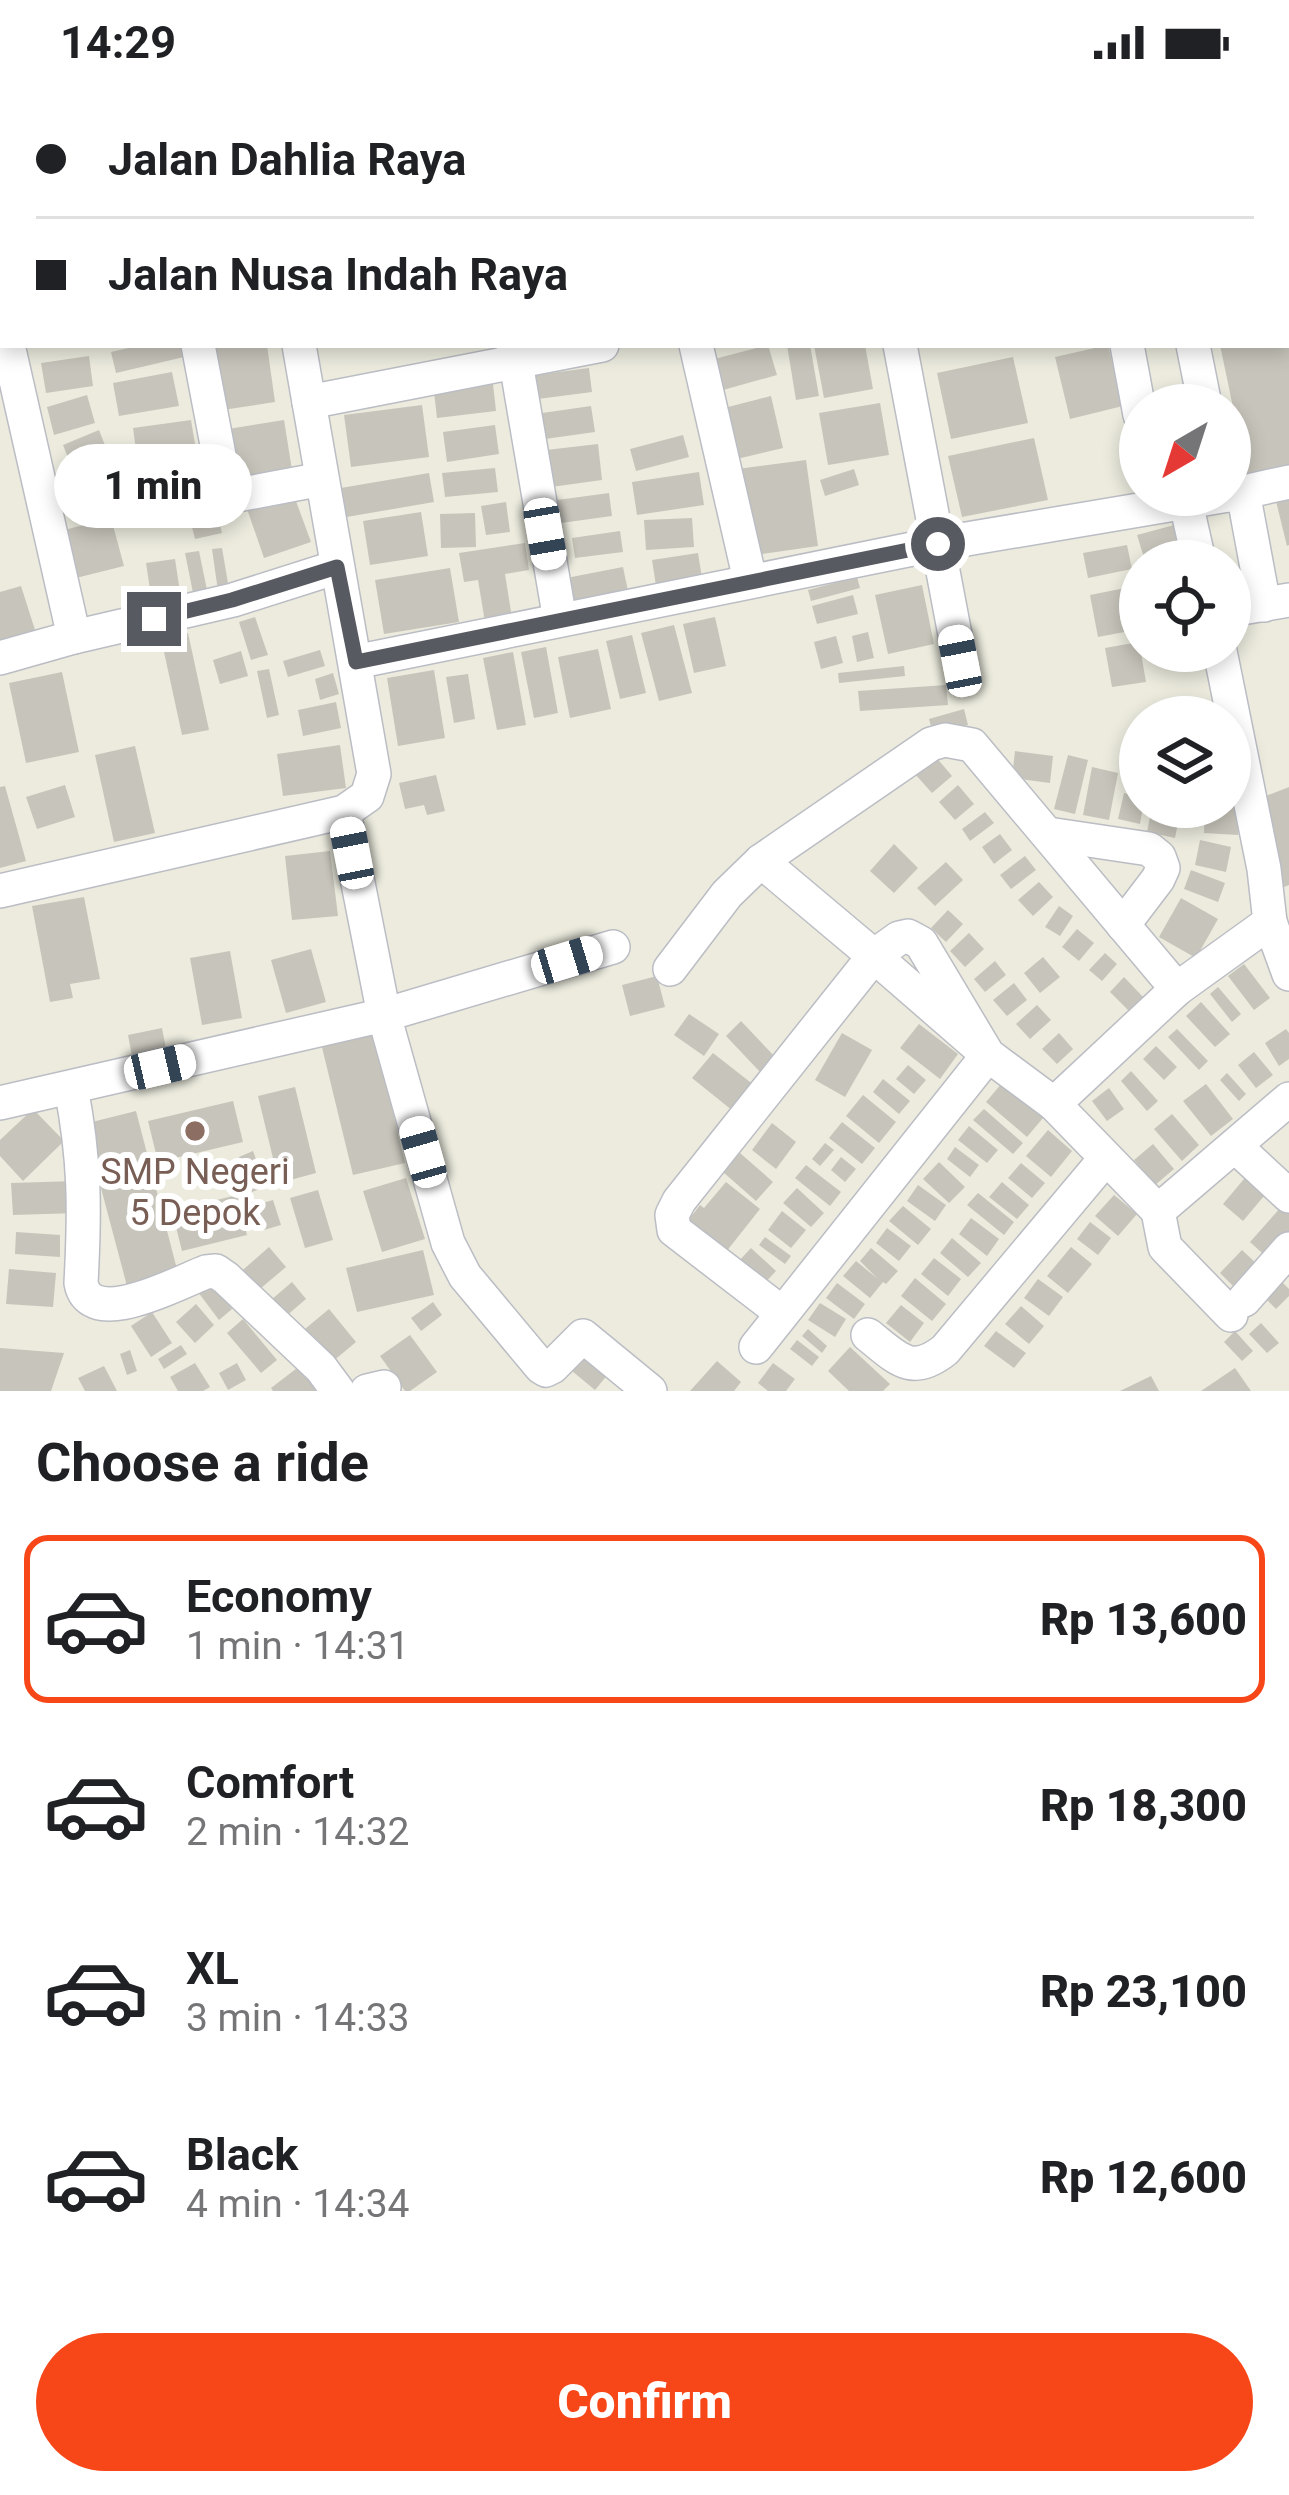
<!DOCTYPE html>
<meta charset="utf-8">
<style>
:root{--surface:#fff;--page:#f2f2f2;--text:#202124;--muted:#757577;--line:#e0e0e0;--accent:#f74719}
body{margin:0;font-family:Roboto,sans-serif;background:var(--page);color:var(--text);height:100vh;display:flex;flex-direction:column;font-size:45px;white-space:nowrap}
*{box-sizing:border-box;margin:0}
p{font-size:39px;color:var(--muted)}
.icon{flex:none;width:66px;height:66px;fill:none;stroke:currentColor;stroke-width:2;stroke-linecap:round;stroke-linejoin:round}
.map{position:relative;height:1307px;overflow:hidden}
.panel{display:flex;flex-direction:column;background:var(--surface);flex:1}
.panel>*{flex:none}
.banner{position:absolute;left:0px;top:0px;width:1290px;height:264px;box-shadow:0 6px 18px #0003;display:grid;align-content:center;height:264px;padding:0 36px;background:var(--surface)}
.needle{width:78px;rotate:219deg}
.fabs{position:absolute;left:1119px;top:300px;display:grid;gap:24px}
.fabs a{display:grid;place-items:center;width:132px;height:132px;border-radius:50%;background:var(--surface);box-shadow:0 6px 18px #0003;font-size:60px}
.end{position:absolute;width:54px;height:54px;margin:-27px;border:15px solid #575a61;background:#fff;box-shadow:0 0 0 6px #fff}
.from{border-radius:50%}
.bubble{position:absolute;height:84px;border-radius:42px;background:var(--surface);box-shadow:0 6px 18px #0003;font-size:39px;font-weight:800;line-height:84px;text-align:center}
.car{position:absolute;width:36px;height:72px;margin:-36px -18px;border-radius:15px;box-shadow:0 0 9px 3px #0007;background:linear-gradient(#fff 24%,#345 0 40%,#fff 0 76%,#345 0 86%,#fff 0)}
.banner b{display:flex;align-items:center;gap:42px;height:114px;font-size:45px}
.banner b+b{border-top:3px solid var(--line)}
.banner i{width:30px;height:30px;background:var(--text)}
ul{padding:0;list-style:none}
li{display:flex;align-items:center;gap:36px;height:168px;margin:0 24px 18px;padding:0 12px;border:6px solid transparent;border-radius:24px}
li div{flex:1}
li b{display:block;font-size:45px}
li em{font-style:normal;font-weight:800}
li.current{border-color:var(--accent)}
li>.icon{width:108px;height:108px;stroke-width:1.5}
h2{padding:0 36px;font-size:54px;line-height:144px}
.button{display:flex;gap:24px;margin-top:auto;padding:24px 36px}
.button a{flex:1;height:138px;border-radius:72px;background:var(--accent);color:#fff;font-size:48px;font-weight:800;line-height:138px;text-align:center}
.status{display:flex;justify-content:space-between;align-items:center;height:84px;padding:0 60px;background:var(--surface);direction:ltr}
.status svg{height:33px;fill:currentColor}
.map>svg:first-child{display:block}
.building{fill:#c7c5bb}
.lines{fill:none;stroke-linecap:round;stroke-linejoin:round}
.minor-casing{stroke:#bbbdc4;stroke-width:36}
.minor{stroke:#fff;stroke-width:33}
.route{stroke:#575a61;stroke-width:15}
.education-dot{fill:#8d6e63;stroke:#fff;stroke-width:4.5}
.labels{text-anchor:middle;dominant-baseline:central;stroke-width:12;stroke-linejoin:round;paint-order:stroke}
.education-label{font-size:36px;fill:#785e54;stroke:#fff}
</style>
<div class="status"><b>14:29</b><svg viewBox="0 0 49 12"><path d="M0 12V9h3v3zM5 12V6h3v6zM10 12V3h3v9zM15 12V0h3v12zM26 1h20v11H26zM47 4h2v5h-2z"/></svg></div>
<div class="map">
<svg width="1289" height="1307" viewBox="0 0 1289 1307">
<rect width="100%" height="100%" fill="#ecebde"/>
<g class="building">
<path d="M142 261H181L184 273 116 289 111 268Z"/>
<path d="M207 261H267L275 318 216 327Z"/>
<path d="M768 261 777 291 716 308 707 277Z"/>
<path d="M787 261H810L819 312 796 316Z"/>
<path d="M814 261H865L873 305 824 314Z"/>
<path d="M1108 261 1123 322 1070 335 1055 273Z"/>
<path d="M1220 261H1289V381L1247 390Z"/>
<path d="M89 272 93 302 46 309 41 279Z"/>
<path d="M1013 273 1028 339 951 355 937 289Z"/>
<path d="M589 284 592 308 538 315 535 291Z"/>
<path d="M172 288 179 322 119 332 113 299Z"/>
<path d="M493 300 496 327 437 334 434 308Z"/>
<path d="M87 311 95 339 54 351 47 323Z"/>
<path d="M771 312 783 364 737 375 724 324Z"/>
<path d="M880 319 889 371 828 381 819 329Z"/>
<path d="M422 321 429 373 351 383 344 331Z"/>
<path d="M591 322 595 348 545 355 542 329Z"/>
<path d="M191 336 198 378 139 388 133 344Z"/>
<path d="M284 336 293 392 237 400 228 345Z"/>
<path d="M495 341 499 370 447 378 443 348Z"/>
<path d="M99 346 112 379 76 394 63 361Z"/>
<path d="M683 351 689 373 636 387 630 365Z"/>
<path d="M1034 354 1048 416 962 433 948 372Z"/>
<path d="M598 360 602 396 551 403 546 366Z"/>
<path d="M806 376 818 462 749 472 737 385Z"/>
<path d="M495 384 498 408 445 413 442 389Z"/>
<path d="M854 385 859 401 825 412 820 396Z"/>
<path d="M699 388 704 421 637 431 632 398Z"/>
<path d="M429 389 434 418 335 435 329 406Z"/>
<path d="M1289 401V461L1287 462 1273 405Z"/>
<path d="M292 406 311 458 264 474 246 422Z"/>
<path d="M208 408 211 421 155 435 152 422Z"/>
<path d="M609 409 612 432 561 439 557 416Z"/>
<path d="M506 418 510 448 486 451 481 422Z"/>
<path d="M421 428 428 472 370 481 363 437Z"/>
<path d="M217 429 222 449 195 455 190 435Z"/>
<path d="M475 429 476 463 441 464 440 430Z"/>
<path d="M111 434 124 482 76 494 64 446Z"/>
<path d="M692 434 694 463 646 466 644 436Z"/>
<path d="M1178 440 1187 474 1175 477H1145L1137 451Z"/>
<path d="M620 447 623 468 575 474 572 454Z"/>
<path d="M525 459 529 486 505 490 512 534 485 538 478 496 464 498 459 469Z"/>
<path d="M1127 461 1132 485 1088 494 1083 469Z"/>
<path d="M222 464 229 505 218 507 212 465Z"/>
<path d="M199 467 207 506 193 509 185 469Z"/>
<path d="M698 469 703 500 657 508 652 476Z"/>
<path d="M175 475 182 521 153 525 146 479Z"/>
<path d="M623 483 629 512 562 524 556 496Z"/>
<path d="M450 484 459 538 384 550 375 496Z"/>
<path d="M857 493 860 504 811 517 808 506Z"/>
<path d="M922 501 934 560 888 570 875 511Z"/>
<path d="M1140 501V545L1098 553 1090 511Z"/>
<path d="M21 502 35 546 0 557V508Z"/>
<path d="M853 511 858 530 817 540 812 522Z"/>
<path d="M255 533 268 571 251 576 239 538Z"/>
<path d="M715 533 726 582 694 589 683 540Z"/>
<path d="M674 541 692 609 659 617 641 549Z"/>
<path d="M868 548 874 574 857 578 852 552Z"/>
<path d="M188 549 209 646 182 651 161 554Z"/>
<path d="M632 551 646 609 620 615 606 557Z"/>
<path d="M836 552 843 579 821 585 814 558Z"/>
<path d="M1139 558 1146 598 1112 603 1105 564Z"/>
<path d="M546 563 558 629 534 634 521 568Z"/>
<path d="M598 565 611 625 570 634 558 573Z"/>
<path d="M320 566 325 582 288 593 283 577Z"/>
<path d="M241 567 248 592 220 600 213 576Z"/>
<path d="M513 568 526 641 497 646 483 574Z"/>
<path d="M904 582 905 592 839 599 838 589Z"/>
<path d="M269 585 279 631 267 634 257 587Z"/>
<path d="M434 586 445 654 398 662 387 594Z"/>
<path d="M62 588 79 668 26 679 9 599Z"/>
<path d="M333 589 339 610 320 616 315 595Z"/>
<path d="M468 590 475 635 454 639 446 593Z"/>
<path d="M946 601 948 621 860 627 858 607Z"/>
<path d="M336 618 341 644 303 652 298 626Z"/>
<path d="M964 625 968 641 933 650 929 635Z"/>
<path d="M340 661 346 704 283 712 277 670Z"/>
<path d="M135 662 155 749 114 758 95 671Z"/>
<path d="M1015 667 1053 672 1050 699 1012 694Z"/>
<path d="M1068 671 1088 676 1075 730 1054 725Z"/>
<path d="M935 672 952 692 932 709 915 690Z"/>
<path d="M1092 683 1118 689 1109 736 1083 731Z"/>
<path d="M436 691 445 727 427 731 424 721 405 725 399 699Z"/>
<path d="M65 701 75 733 37 745 26 713Z"/>
<path d="M958 701 974 720 955 736 939 718Z"/>
<path d="M5 702 26 777 0 784V703Z"/>
<path d="M1289 703V801L1284 803 1253 717Z"/>
<path d="M1124 709 1140 713V723H1143L1140 740 1118 735Z"/>
<path d="M1230 711H1240L1238 751 1204 749 1205 723H1230Z"/>
<path d="M1152 723 1181 724 1175 754 1147 748Z"/>
<path d="M985 728 994 739 970 757 962 745Z"/>
<path d="M1000 750 1012 766 994 780 982 763Z"/>
<path d="M1200 756 1231 763 1226 788 1195 781Z"/>
<path d="M894 760 918 784 894 809 870 787Z"/>
<path d="M330 767 338 832 292 836 285 772Z"/>
<path d="M1025 772 1036 786 1011 805 1000 791Z"/>
<path d="M946 778 963 796 935 822 917 804Z"/>
<path d="M1191 786 1225 799 1218 818 1184 805Z"/>
<path d="M1039 798 1053 813 1033 832 1018 816Z"/>
<path d="M84 813 100 895 70 900 73 914 50 918 32 822Z"/>
<path d="M1181 814 1218 835 1196 874 1159 853Z"/>
<path d="M1059 822 1073 832 1060 852 1045 843Z"/>
<path d="M948 826 963 840 946 858 931 844Z"/>
<path d="M1077 845 1094 859 1079 877 1062 863Z"/>
<path d="M969 849 984 865 965 883 950 867Z"/>
<path d="M311 865 326 918 286 929 271 876Z"/>
<path d="M230 867 242 934 202 941 190 874Z"/>
<path d="M1105 869 1117 880 1102 897 1089 886Z"/>
<path d="M1043 873 1060 893 1040 909 1024 889Z"/>
<path d="M995 877 1006 891 985 908 974 895Z"/>
<path d="M1244 880 1270 914 1254 926 1228 892Z"/>
<path d="M657 892 665 923 630 932 622 901Z"/>
<path d="M1124 893 1144 914 1130 928 1110 908Z"/>
<path d="M1014 899 1027 916 1007 932 993 916Z"/>
<path d="M1218 903 1241 930 1232 938 1210 910Z"/>
<path d="M1201 918 1230 950 1215 963 1186 932Z"/>
<path d="M1037 921 1051 936 1030 955 1016 940Z"/>
<path d="M689 930 719 950 704 972 674 951Z"/>
<path d="M741 937 776 974 761 989 726 952Z"/>
<path d="M372 939 405 1079 353 1091 319 951Z"/>
<path d="M919 940 958 970 940 995 900 964Z"/>
<path d="M162 944 166 965 132 972 128 951Z"/>
<path d="M1177 945 1208 977 1199 986 1168 953Z"/>
<path d="M1286 945 1289 949V975L1279 982 1265 959Z"/>
<path d="M842 949 872 966 845 1013 815 996Z"/>
<path d="M1059 949 1073 965 1057 980 1042 965Z"/>
<path d="M1156 962 1177 983 1164 996 1143 975Z"/>
<path d="M1254 968 1273 991 1256 1004 1238 981Z"/>
<path d="M713 969 759 1005 738 1031 692 994Z"/>
<path d="M908 981 926 996 914 1010 896 995Z"/>
<path d="M1131 987 1158 1017 1147 1027 1121 997Z"/>
<path d="M1227 989 1246 1010 1239 1017 1220 996Z"/>
<path d="M883 995 910 1017 899 1030 873 1008Z"/>
<path d="M1002 999 1043 1034 1027 1053 986 1018Z"/>
<path d="M1206 1000 1233 1035 1211 1052 1183 1017Z"/>
<path d="M295 1003 316 1089 279 1099 258 1012Z"/>
<path d="M1109 1004 1124 1025 1107 1037 1092 1017Z"/>
<path d="M863 1011 896 1038 879 1059 846 1032Z"/>
<path d="M233 1017 243 1058 158 1078 148 1037Z"/>
<path d="M33 1025 64 1057 23 1097 0 1072V1056Z"/>
<path d="M984 1025 1023 1059 1013 1070 973 1036Z"/>
<path d="M136 1027 178 1189 127 1202 84 1040Z"/>
<path d="M1172 1030 1199 1061 1182 1077 1154 1045Z"/>
<path d="M842 1038 875 1064 862 1080 829 1054Z"/>
<path d="M772 1039 796 1058 776 1085 752 1066Z"/>
<path d="M969 1042 998 1066 987 1079 958 1056Z"/>
<path d="M1048 1046 1072 1067 1051 1093 1026 1072Z"/>
<path d="M825 1059 834 1066 820 1082 812 1075Z"/>
<path d="M1153 1060 1174 1085 1155 1101 1134 1076Z"/>
<path d="M955 1063 979 1081 970 1093 947 1075Z"/>
<path d="M253 1067 266 1102 252 1108 239 1073Z"/>
<path d="M740 1069 773 1098 756 1117 723 1088Z"/>
<path d="M841 1073 856 1085 845 1098 831 1086Z"/>
<path d="M939 1078 965 1103 949 1119 923 1095Z"/>
<path d="M1021 1079 1045 1099 1032 1114 1008 1094Z"/>
<path d="M806 1081 841 1108 830 1122 795 1094Z"/>
<path d="M1249 1089 1269 1106 1243 1137 1223 1120Z"/>
<path d="M406 1094 425 1155 382 1168 363 1107Z"/>
<path d="M76 1097 78 1129 13 1131 11 1099Z"/>
<path d="M726 1098 760 1125 718 1178 680 1147 700 1121 704 1124Z"/>
<path d="M1002 1098 1029 1121 1017 1135 989 1113Z"/>
<path d="M918 1101 946 1121 935 1137 907 1117Z"/>
<path d="M797 1104 824 1129 811 1143 783 1119Z"/>
<path d="M318 1106 333 1156 305 1164 290 1114Z"/>
<path d="M978 1109 1014 1138 1004 1151 967 1121Z"/>
<path d="M237 1111 247 1151 182 1167 172 1127Z"/>
<path d="M1114 1111 1137 1130 1118 1152 1095 1132Z"/>
<path d="M1289 1114V1160L1272 1178 1250 1158Z"/>
<path d="M273 1116 281 1141 264 1146 256 1121Z"/>
<path d="M903 1122 931 1145 918 1161 889 1137Z"/>
<path d="M782 1127 806 1146 791 1164 768 1146Z"/>
<path d="M971 1134 999 1155 987 1172 959 1150Z"/>
<path d="M1090 1138 1111 1154 1098 1171 1077 1155Z"/>
<path d="M887 1144 911 1162 899 1177 876 1159Z"/>
<path d="M16 1148 60 1151V1173L15 1170Z"/>
<path d="M765 1153 791 1172 785 1180 759 1161Z"/>
<path d="M952 1154 981 1179 968 1193 940 1169Z"/>
<path d="M269 1163 286 1183 254 1210 237 1191Z"/>
<path d="M1071 1163 1092 1180 1068 1209 1047 1192Z"/>
<path d="M751 1164 776 1187 762 1202 737 1179Z"/>
<path d="M871 1164 898 1187 886 1200 883 1198 870 1214 843 1192 856 1177 878 1195 860 1177Z"/>
<path d="M423 1166 434 1211 357 1228 346 1184Z"/>
<path d="M1242 1166 1259 1182 1236 1205 1220 1189Z"/>
<path d="M934 1174 961 1195 948 1212 921 1190Z"/>
<path d="M9 1185 56 1189 53 1223 6 1220Z"/>
<path d="M1272 1188 1289 1205V1212L1276 1225 1256 1205Z"/>
<path d="M915 1194 946 1220 932 1237 901 1212Z"/>
<path d="M1038 1195 1063 1213 1049 1232 1024 1214Z"/>
<path d="M211 1198 232 1225 219 1236 198 1208Z"/>
<path d="M292 1198 306 1215 278 1239 264 1222Z"/>
<path d="M837 1199 865 1220 854 1235 826 1214Z"/>
<path d="M433 1218 442 1231 421 1247 411 1234Z"/>
<path d="M820 1219 846 1235 835 1253 808 1236Z"/>
<path d="M196 1220 214 1241 195 1259 176 1238Z"/>
<path d="M901 1221 924 1239 910 1258 886 1239Z"/>
<path d="M1021 1222 1044 1242 1029 1260 1005 1240Z"/>
<path d="M329 1225 356 1258 326 1283 299 1250Z"/>
<path d="M152 1228 172 1259 151 1273 131 1242Z"/>
<path d="M243 1235 277 1276 261 1289 227 1249Z"/>
<path d="M1261 1239 1279 1259 1267 1269 1249 1250Z"/>
<path d="M808 1245 827 1262 822 1269 802 1252Z"/>
<path d="M996 1247 1026 1269 1014 1284 984 1262Z"/>
<path d="M1235 1247 1253 1267 1242 1277 1224 1258Z"/>
<path d="M410 1251 437 1288 410 1307H405L380 1272Z"/>
<path d="M797 1256 819 1273 812 1282 790 1265Z"/>
<path d="M181 1261 187 1270 164 1285 158 1275Z"/>
<path d="M850 1263 890 1300 883 1307H849L828 1287Z"/>
<path d="M0 1264 64 1269 51 1307H0Z"/>
<path d="M130 1266 137 1287 127 1291 120 1270Z"/>
<path d="M586 1270 609 1289 595 1306 572 1287Z"/>
<path d="M717 1277 741 1298 734 1307H690Z"/>
<path d="M195 1279 210 1303 203 1307H178L170 1293Z"/>
<path d="M237 1279 246 1296 228 1306 219 1289Z"/>
<path d="M773 1279 795 1295 786 1307H768L758 1299Z"/>
<path d="M301 1281 320 1307H273L271 1304Z"/>
<path d="M104 1282 117 1307H85L78 1294Z"/>
<path d="M1235 1284 1251 1307H1201Z"/>
<path d="M1151 1292 1159 1307H1120Z"/>
</g>
<g class="lines">
<defs>
<g id="minor">
<path d="M255 0V3"/>
<path d="M662 0V3"/>
<path d="M852 0 853 3"/>
<path d="M1077 0 1078 3"/>
<path d="M1140 0 1141 3"/>
<path d="M0 226 3 240"/>
<path d="M8 261 74 553"/>
<path d="M198 261 227 413 322 395"/>
<path d="M513 261 560 536"/>
<path d="M696 261 750 496"/>
<path d="M900 261 960 577"/>
<path d="M1127 261 1140 331"/>
<path d="M1193 261 1205 321"/>
<path d="M309 318 602 261"/>
<path d="M1243 408 1264 521"/>
<path d="M1230 411 1289 398"/>
<path d="M1186 419 1199 477"/>
<path d="M1230 526 1289 516"/>
<path d="M1220 567 1264 785 1270 838 1289 890"/>
<path d="M0 574 74 553 233 516 337 483"/>
<path d="M355 578 937 460 1228 411"/>
<path d="M1048 750 1149 765 1159 773 1163 784 1158 795 1123 841"/>
<path d="M761 777 874 872 679 1117 672 1131 674 1146 782 1229"/>
<path d="M0 807 344 728 367 712 374 690 299 261"/>
<path d="M613 863 384 931 448 1159 465 1192 541 1283 546 1286 552 1283 583 1252 650 1307"/>
<path d="M670 885 727 810 761 777 931 660 945 656 972 661 1177 905 1054 1020 1158 1127 1289 1015"/>
<path d="M1177 905 1270 838"/>
<path d="M71 1004C85 1075 85 1126 81 1199 90 1247 177 1199 206 1188L216 1187 226 1194 321 1284 338 1307"/>
<path d="M0 1019 384 931 344 728"/>
<path d="M1235 1062 1289 1112"/>
<path d="M1158 1127 1165 1163 1231 1231"/>
<path d="M1244 1216 1289 1165"/>
<path d="M868 1251C897 1274 911 1293 945 1266L1106 1074"/>
<path d="M756 1263 988 971 921 859 908 852 899 854 874 872 988 971 1054 1020"/>
<path d="M367 1307 384 1303"/>
</g>
</defs>
<use href="#minor" class="minor-casing"/>
<use href="#minor" class="minor"/>
</g>
<g class="lines">
<path class="route" d="M154 535 232 516 337 483 356 578 938 460"/>
</g>
<circle class="education-dot" cx="195" cy="1047" r="12"/>
<g class="labels">
<g class="education-label">
<text x="195" y="1088">SMP Negeri<tspan x="195" dy="41">5 Depok</tspan></text>
</g>
</g>
</svg>
<div class="fabs">
<a><svg class="needle" viewBox="-14 -14 28 28"><path d="M0-13l5 13h-10z" fill="#e53935"/><path d="M0 13l5-13h-10z" fill="#757577"/></svg></a>
<a><svg class="icon" aria-label="locate" viewBox="0 0 24 24"><circle cx="12" cy="12" r="6"/><path d="M12 2v4M12 18v4M2 12h4M18 12h4"/></svg></a>
<a><svg class="icon" aria-label="layers" viewBox="0 0 24 24"><path d="M12 4l9 5-9 5-9-5zM3 14l9 5 9-5"/></svg></a>
</div>
<i class="end from" style="left:938px;top:460px"></i>
<i class="end" style="left:154px;top:535px"></i>
<div class="bubble" style="left:54px;top:360px;width:198px">1 min</div>
<i class="car" style="left:545px;top:450px;rotate:170deg"></i>
<i class="car" style="left:960px;top:577px;rotate:349deg"></i>
<i class="car" style="left:352px;top:769px;rotate:349deg"></i>
<i class="car" style="left:567px;top:876px;rotate:73deg"></i>
<i class="car" style="left:160px;top:983px;rotate:77deg"></i>
<i class="car" style="left:423px;top:1068px;rotate:344deg"></i>
<div class="banner">
<b><i class="from"></i>Jalan Dahlia Raya</b>
<b><i></i>Jalan Nusa Indah Raya</b>
</div>
</div>
<section class="panel">
<h2>Choose a ride</h2>
<ul>
<li class="current"><svg class="icon" aria-label="car" viewBox="0 0 24 24"><path d="M5 17H2v-5l4-1 3-4h7l3 4 3 1v5h-3M9 17h6M6 11h13"/><circle cx="7" cy="17" r="2"/><circle cx="17" cy="17" r="2"/></svg><div><b>Economy</b><p>1 min · 14:31</p></div><em>Rp 13,600</em></li>
<li><svg class="icon" aria-label="car" viewBox="0 0 24 24"><path d="M5 17H2v-5l4-1 3-4h7l3 4 3 1v5h-3M9 17h6M6 11h13"/><circle cx="7" cy="17" r="2"/><circle cx="17" cy="17" r="2"/></svg><div><b>Comfort</b><p>2 min · 14:32</p></div><em>Rp 18,300</em></li>
<li><svg class="icon" aria-label="car" viewBox="0 0 24 24"><path d="M5 17H2v-5l4-1 3-4h7l3 4 3 1v5h-3M9 17h6M6 11h13"/><circle cx="7" cy="17" r="2"/><circle cx="17" cy="17" r="2"/></svg><div><b>XL</b><p>3 min · 14:33</p></div><em>Rp 23,100</em></li>
<li><svg class="icon" aria-label="car" viewBox="0 0 24 24"><path d="M5 17H2v-5l4-1 3-4h7l3 4 3 1v5h-3M9 17h6M6 11h13"/><circle cx="7" cy="17" r="2"/><circle cx="17" cy="17" r="2"/></svg><div><b>Black</b><p>4 min · 14:34</p></div><em>Rp 12,600</em></li>
</ul>
<div class="button"><a>Confirm</a></div>
</section>
